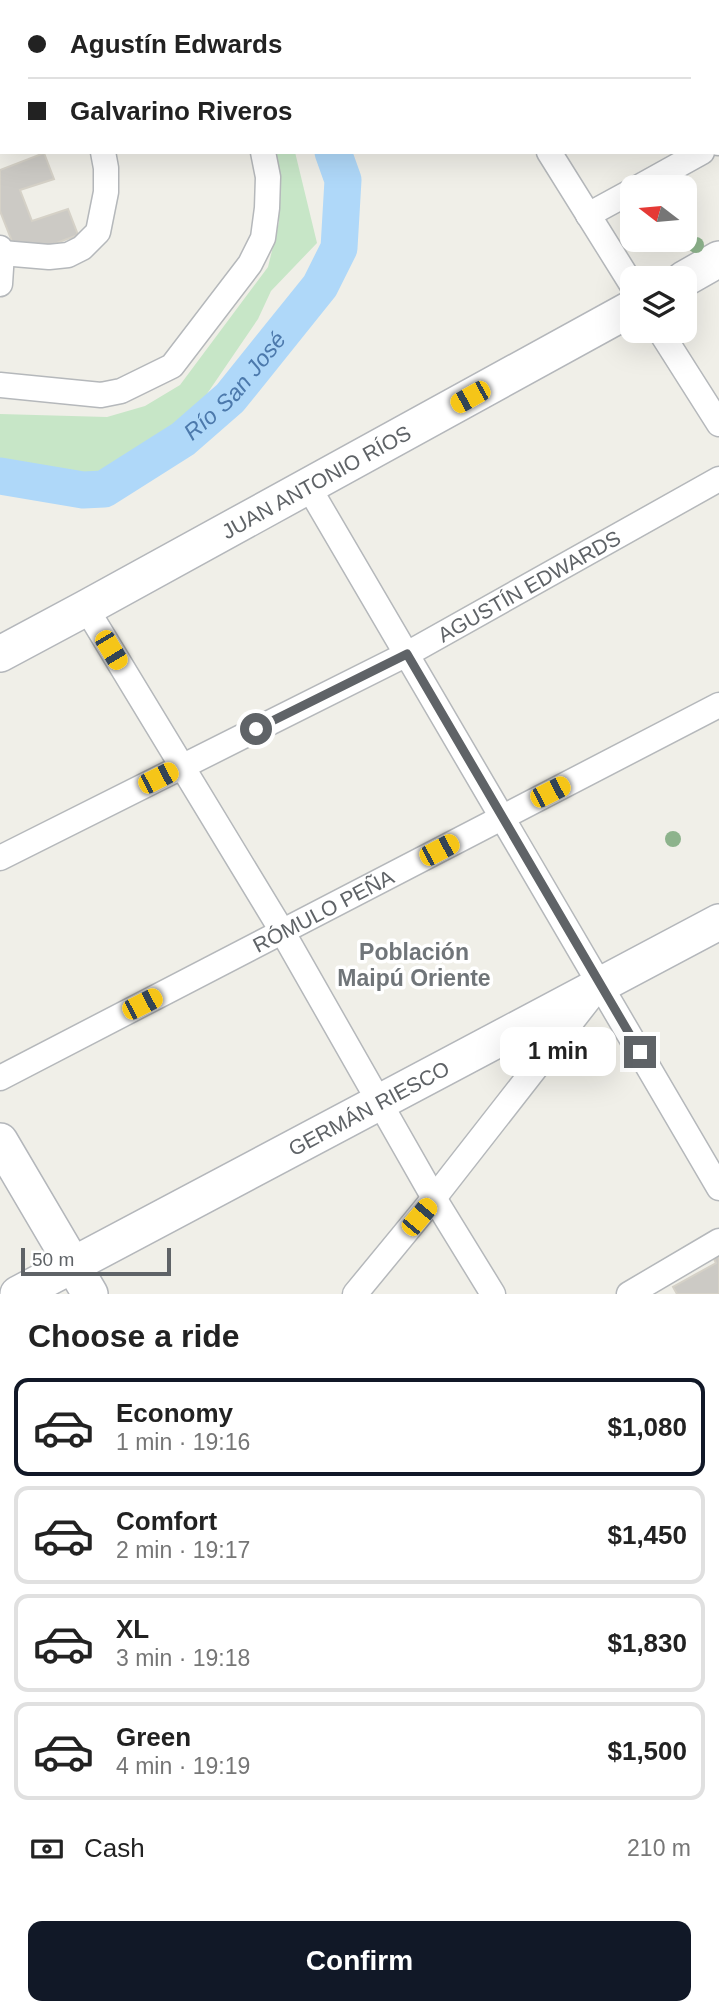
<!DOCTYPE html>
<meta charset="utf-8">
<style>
:root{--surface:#fff;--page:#f6f6f6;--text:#222;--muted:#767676;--line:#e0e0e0;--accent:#111827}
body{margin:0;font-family:Helvetica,sans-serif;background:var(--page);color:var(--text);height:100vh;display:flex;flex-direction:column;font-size:26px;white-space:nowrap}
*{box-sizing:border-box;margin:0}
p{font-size:23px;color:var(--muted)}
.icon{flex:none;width:38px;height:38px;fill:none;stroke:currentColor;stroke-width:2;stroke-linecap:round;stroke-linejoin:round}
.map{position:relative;height:1294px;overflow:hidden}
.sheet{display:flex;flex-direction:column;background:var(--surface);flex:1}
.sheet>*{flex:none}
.banner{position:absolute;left:0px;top:0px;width:719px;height:154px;box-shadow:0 7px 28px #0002;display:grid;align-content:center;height:154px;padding:0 28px;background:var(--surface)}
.needle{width:46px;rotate:286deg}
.tools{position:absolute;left:620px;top:175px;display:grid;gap:14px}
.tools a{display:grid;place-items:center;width:77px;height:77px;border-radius:14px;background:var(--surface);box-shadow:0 7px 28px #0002;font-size:35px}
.scale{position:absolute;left:21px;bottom:18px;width:150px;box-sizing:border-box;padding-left:7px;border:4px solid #5f6367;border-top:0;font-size:19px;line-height:24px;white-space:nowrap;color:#5f6367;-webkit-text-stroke:5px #fff;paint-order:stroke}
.end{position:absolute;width:32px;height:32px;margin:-16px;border:9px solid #5f6367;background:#fff;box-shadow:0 0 0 4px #fff}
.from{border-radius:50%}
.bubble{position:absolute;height:49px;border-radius:14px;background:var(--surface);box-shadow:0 7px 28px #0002;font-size:23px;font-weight:600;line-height:49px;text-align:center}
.car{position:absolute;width:21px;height:42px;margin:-21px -10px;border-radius:9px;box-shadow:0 0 5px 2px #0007;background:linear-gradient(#f5c518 24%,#345 0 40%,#f5c518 0 76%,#345 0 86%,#f5c518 0)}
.banner b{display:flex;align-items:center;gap:24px;height:66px;font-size:26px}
.banner b+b{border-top:2px solid var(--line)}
.banner i{width:18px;height:18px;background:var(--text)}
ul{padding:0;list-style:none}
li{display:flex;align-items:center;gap:21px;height:98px;margin:0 14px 10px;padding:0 14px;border:4px solid var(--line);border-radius:14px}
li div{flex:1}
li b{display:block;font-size:26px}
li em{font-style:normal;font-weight:600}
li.current{border-color:var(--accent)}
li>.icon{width:63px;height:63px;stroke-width:1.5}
h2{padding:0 28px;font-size:32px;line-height:84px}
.pay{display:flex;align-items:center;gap:18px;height:77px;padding:0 28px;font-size:26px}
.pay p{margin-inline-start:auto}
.cta{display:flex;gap:14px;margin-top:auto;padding:14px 28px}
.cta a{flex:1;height:80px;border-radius:14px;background:var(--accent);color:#fff;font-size:28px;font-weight:600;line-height:80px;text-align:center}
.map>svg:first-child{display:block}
.green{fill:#c7e6c7}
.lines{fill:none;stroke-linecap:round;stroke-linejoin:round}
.river{stroke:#afd8f9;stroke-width:37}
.building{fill:#cccac5;stroke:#d5d1c7;stroke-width:2}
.street-casing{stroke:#b5b8bb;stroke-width:27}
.secondary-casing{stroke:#b4b7bb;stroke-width:38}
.street{stroke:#fff;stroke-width:24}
.secondary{stroke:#fff;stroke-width:35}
.tree{fill:#8db38c}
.route{stroke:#5f6367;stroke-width:9}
.labels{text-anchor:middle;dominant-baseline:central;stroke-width:7;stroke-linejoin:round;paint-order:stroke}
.street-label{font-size:21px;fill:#5f6367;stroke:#fff}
.water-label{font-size:23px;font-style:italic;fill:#4c79ac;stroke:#fff}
.neighbourhood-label{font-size:23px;font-weight:bold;fill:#707579;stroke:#fff}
</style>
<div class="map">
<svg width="719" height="1294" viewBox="0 0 719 1294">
<rect width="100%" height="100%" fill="#f0efe8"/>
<path class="green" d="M268 152H295L317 243 271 291 258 319 198 407 142 448 112 475 92 481 72 480 44 469 0 467V414L107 417 145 406 180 385 268 267 279 222Z"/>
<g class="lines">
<g class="river">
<path d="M324 2 325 0"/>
<path id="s1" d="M0 476 83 490 104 489 183 439 230 398 320 286 339 248 343 180 333 152"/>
</g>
</g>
<g class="building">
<path d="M44 153 54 179 20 190 32 221 68 209 78 235 43 248 15 249 0 211V170Z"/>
<path d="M719 1254V1294H677L673 1287 716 1263 713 1257Z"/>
</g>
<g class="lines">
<defs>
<g id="street">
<path d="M200 0V2"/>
<path d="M453 0 454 2"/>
<path d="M59 2 63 0"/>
<path d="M265 2V0"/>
<path d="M0 24 2 23"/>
<path d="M718 143H719"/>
<path d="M549 152 632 285"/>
<path d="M639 187 702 152"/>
<path d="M588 215 632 191"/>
<path d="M0 248 2 253 0 284"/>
<path d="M2 253 49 257 68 255 82 248 98 232 106 192V168L103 152"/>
<path d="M660 331 719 424"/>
<path d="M0 385 101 395 121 391 172 366 250 264 263 238 267 208 268 177 263 152"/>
<path d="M308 486 719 1188"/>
<path d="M86 608 282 931 434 1198 493 1294"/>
<path id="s2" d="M0 858 407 654 719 479"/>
<path id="s3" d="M0 1078 719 705"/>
<path d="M355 1294 434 1198 594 993"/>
<path d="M629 1294 719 1241"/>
</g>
<g id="secondary">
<path d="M684 279 719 259"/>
<path id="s4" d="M0 654 86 608 632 308"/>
<path d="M0 1141 90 1294"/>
<path id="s5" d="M18 1294 719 922"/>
</g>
</defs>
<use href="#street" class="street-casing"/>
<use href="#secondary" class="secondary-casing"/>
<use href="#street" class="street"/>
<use href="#secondary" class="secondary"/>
</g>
<g class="tree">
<circle cx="696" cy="245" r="8"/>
<circle cx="673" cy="839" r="8"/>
</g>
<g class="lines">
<path class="route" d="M256 729 407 654 640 1052"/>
</g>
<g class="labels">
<g class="street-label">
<text stroke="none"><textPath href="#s4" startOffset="360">JUAN ANTONIO RÍOS</textPath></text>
<text stroke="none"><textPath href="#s2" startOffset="595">AGUSTÍN EDWARDS</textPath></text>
<text stroke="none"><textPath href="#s3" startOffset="364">RÓMULO PEÑA</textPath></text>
<text stroke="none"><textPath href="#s5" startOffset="397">GERMÁN RIESCO</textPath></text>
</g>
<g class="water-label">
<text stroke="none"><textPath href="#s1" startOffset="273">Río San José</textPath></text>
</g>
<g class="neighbourhood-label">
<text x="414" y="952">Población<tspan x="414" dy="26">Maipú Oriente</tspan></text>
</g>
</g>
</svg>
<div class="tools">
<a><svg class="needle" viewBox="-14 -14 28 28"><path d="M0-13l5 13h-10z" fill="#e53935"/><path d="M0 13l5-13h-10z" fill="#767676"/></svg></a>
<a><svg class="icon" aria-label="layers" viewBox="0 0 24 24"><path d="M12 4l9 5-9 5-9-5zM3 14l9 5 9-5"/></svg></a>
</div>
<div class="scale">50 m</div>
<i class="end from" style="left:256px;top:729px"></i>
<i class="end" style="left:640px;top:1052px"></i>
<div class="bubble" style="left:500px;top:1027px;width:116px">1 min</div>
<i class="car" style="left:470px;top:397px;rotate:241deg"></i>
<i class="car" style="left:111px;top:650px;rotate:149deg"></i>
<i class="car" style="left:158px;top:778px;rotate:63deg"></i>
<i class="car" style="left:550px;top:792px;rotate:63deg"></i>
<i class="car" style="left:439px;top:850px;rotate:62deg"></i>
<i class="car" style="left:142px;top:1004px;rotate:63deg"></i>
<i class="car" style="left:419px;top:1217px;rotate:40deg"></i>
<div class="banner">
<b><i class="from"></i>Agustín Edwards</b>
<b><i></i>Galvarino Riveros</b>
</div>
</div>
<section class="sheet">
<h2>Choose a ride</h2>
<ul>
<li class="current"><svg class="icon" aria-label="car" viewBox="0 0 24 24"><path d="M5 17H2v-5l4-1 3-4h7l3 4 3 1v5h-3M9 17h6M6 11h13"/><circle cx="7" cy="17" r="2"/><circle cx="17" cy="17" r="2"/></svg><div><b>Economy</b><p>1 min · 19:16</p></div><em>$1,080</em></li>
<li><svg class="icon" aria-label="car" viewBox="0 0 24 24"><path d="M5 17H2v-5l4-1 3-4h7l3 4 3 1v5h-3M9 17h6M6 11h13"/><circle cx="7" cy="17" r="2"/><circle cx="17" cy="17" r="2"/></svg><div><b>Comfort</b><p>2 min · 19:17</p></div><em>$1,450</em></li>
<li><svg class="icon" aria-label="car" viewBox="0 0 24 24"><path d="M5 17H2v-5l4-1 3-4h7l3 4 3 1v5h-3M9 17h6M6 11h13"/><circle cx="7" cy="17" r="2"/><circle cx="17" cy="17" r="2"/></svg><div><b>XL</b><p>3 min · 19:18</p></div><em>$1,830</em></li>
<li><svg class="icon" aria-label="car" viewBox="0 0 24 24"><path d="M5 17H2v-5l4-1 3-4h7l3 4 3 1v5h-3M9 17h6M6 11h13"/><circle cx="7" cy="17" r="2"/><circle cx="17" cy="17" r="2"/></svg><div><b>Green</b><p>4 min · 19:19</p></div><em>$1,500</em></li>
</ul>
<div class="pay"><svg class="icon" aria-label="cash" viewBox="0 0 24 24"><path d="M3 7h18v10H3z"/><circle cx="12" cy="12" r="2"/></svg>Cash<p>210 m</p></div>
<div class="cta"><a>Confirm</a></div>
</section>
